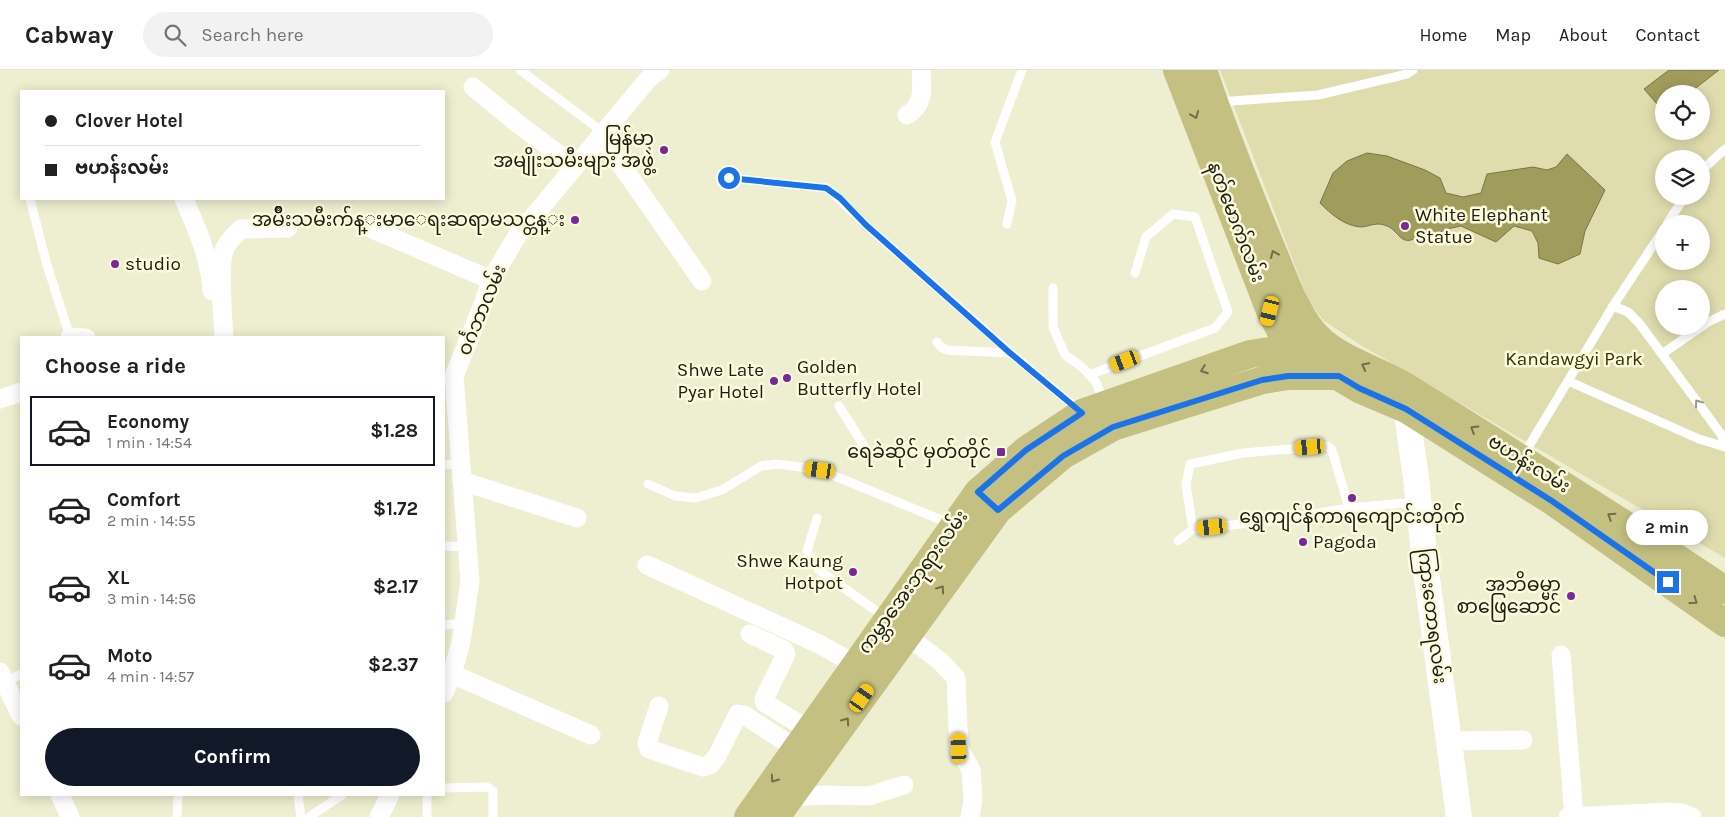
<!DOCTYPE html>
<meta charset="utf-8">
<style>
:root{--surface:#fff;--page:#f2f2f2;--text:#202124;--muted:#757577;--line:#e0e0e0;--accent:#111827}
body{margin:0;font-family:Karla,"Noto Sans Myanmar",sans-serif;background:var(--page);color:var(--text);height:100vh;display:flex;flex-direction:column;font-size:19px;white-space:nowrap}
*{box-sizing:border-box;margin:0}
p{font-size:16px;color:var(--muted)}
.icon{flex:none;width:28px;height:28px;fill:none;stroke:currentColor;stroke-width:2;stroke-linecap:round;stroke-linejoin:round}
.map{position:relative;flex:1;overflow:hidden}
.side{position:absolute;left:20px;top:266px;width:425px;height:460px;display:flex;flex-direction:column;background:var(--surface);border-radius:0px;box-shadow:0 2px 12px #0003}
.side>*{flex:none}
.hud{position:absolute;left:20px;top:20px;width:425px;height:110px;border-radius:0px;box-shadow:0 2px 12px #0003;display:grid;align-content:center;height:110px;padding:0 25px;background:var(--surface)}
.buttons{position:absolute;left:1655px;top:15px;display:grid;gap:10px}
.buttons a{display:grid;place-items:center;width:55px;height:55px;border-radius:50%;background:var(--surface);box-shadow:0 2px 12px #0003;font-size:25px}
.end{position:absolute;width:22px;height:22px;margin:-11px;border:6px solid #1a73e8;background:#fff;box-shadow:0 0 0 2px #fff}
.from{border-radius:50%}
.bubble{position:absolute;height:35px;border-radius:18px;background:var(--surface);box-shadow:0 2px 12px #0003;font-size:16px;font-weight:700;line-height:35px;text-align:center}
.car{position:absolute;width:15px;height:30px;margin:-15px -8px;border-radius:6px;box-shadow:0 0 4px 1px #0007;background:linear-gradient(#f5c518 24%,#345 0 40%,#f5c518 0 76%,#345 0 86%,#f5c518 0)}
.hud b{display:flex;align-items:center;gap:18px;height:48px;font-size:19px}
.hud b+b{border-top:1px solid var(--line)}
.hud i{width:12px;height:12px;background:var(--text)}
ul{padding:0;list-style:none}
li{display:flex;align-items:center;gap:15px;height:70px;margin:0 10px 8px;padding:0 15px;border:2px solid transparent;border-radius:0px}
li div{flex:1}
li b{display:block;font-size:19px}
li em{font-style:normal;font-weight:700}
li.current{border-color:var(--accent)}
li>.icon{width:45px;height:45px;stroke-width:1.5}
h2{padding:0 25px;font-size:22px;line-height:60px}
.button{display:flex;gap:10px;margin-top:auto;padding:10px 25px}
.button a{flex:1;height:58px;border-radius:30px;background:var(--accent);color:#fff;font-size:20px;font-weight:700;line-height:58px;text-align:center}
header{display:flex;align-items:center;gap:30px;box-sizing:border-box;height:70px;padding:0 25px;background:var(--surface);border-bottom:1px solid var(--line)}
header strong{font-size:24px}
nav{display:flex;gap:28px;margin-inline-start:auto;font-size:18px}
.search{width:350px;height:45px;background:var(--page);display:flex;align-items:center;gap:12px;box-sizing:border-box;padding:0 18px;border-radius:28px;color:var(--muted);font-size:19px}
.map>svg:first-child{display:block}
.green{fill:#dfddad;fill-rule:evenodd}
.water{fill:#9f9c5c;stroke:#787646}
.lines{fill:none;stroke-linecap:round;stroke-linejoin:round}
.lane{stroke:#fff;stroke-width:9}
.street{stroke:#fff;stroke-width:19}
.secondary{stroke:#fff;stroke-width:26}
.primary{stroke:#c4c082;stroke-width:28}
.oneway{stroke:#706e4a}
.oneway2{stroke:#999994}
.route{stroke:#1a73e8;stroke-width:6}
.poi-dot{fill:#7b2897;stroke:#fcfbdd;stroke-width:2}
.labels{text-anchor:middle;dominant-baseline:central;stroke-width:5;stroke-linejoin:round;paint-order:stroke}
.poi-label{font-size:19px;fill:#1d1c11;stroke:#fcfbdd;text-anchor:end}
.street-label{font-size:19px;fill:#1d1c11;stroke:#fcfbdd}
.park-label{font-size:19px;fill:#353200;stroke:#fcfbdd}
</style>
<header>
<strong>Cabway</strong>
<div class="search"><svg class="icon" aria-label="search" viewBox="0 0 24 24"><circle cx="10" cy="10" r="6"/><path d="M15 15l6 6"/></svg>Search here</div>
<nav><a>Home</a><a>Map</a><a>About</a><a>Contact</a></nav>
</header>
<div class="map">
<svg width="1725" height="747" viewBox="0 0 1725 747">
<rect width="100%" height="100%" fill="#eeeed0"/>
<path class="green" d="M1220 0H1669L1644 19 1664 40V61H1701V24H1688L1719 0H1725V488L1359 274 1323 250 1309 232ZM1664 89H1701V126H1664ZM1532 97 1547 100 1556 97 1585 161 1580 184 1538 173 1532 161 1514 156 1496 172 1461 156 1447 159 1436 164 1423 162 1417 169 1397 166C1379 146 1380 159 1359 156 1342 154 1332 144 1320 133L1440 108 1446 123 1463 127 1481 123 1487 104ZM1664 154H1701V191H1664ZM1664 219H1701V256H1664Z"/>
<g class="water">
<path d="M1669 0H1719L1688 24H1664L1663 41 1644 19Z"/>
<path d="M1367 83 1387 86 1425 100 1440 108 1446 123 1463 127 1481 123 1487 104 1533 97 1547 100 1556 97 1567 84 1605 120 1585 161 1580 184 1558 194 1539 188 1538 173 1532 161 1514 156 1496 172 1461 156 1447 159 1436 164 1423 162C1401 183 1400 159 1384 155 1376 152 1368 157 1360 157 1343 155 1331 144 1320 133L1333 103 1347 91Z"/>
</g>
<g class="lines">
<g class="lane">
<path d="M520 0 604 63"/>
<path d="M1216 32 1318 25 1407 4 1413 0"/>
<path d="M1701 101 1725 79"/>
<path d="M729 108 827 118 866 155 1011 283 1080 341"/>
<path d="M30 129 47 195 70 267"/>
<path d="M1007 154 1012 131 995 72 1022 0"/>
<path d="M1667 154 1685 126"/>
<path d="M1053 218V257L1065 285 1082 297 1096 312 1104 333"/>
<path d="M1613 236 1664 159"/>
<path d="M937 272 941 277 947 280 1011 283"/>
<path d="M1662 284 1708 252 1725 244"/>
<path d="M1089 305 1215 258 1228 242 1195 147 1173 144 1146 167 1135 203"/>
<path d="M1568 311 1699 369 1725 377"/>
<path d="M839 336 864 376"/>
<path d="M1523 386 1613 236 1628 242 1639 253 1721 364 1725 374"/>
<path d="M444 394 460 395"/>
<path d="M648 414 675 426 695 428 722 420 761 396 778 394 820 400 951 454"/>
<path d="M817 448 807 481 819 500 886 548"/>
<path d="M1193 459 1186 415 1190 394 1243 383 1327 376 1332 380 1349 438"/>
<path d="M1178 471 1193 459 1270 451 1349 438 1416 432"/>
<path d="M444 476 467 477"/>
<path d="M444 555 463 553"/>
<path d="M5 612 21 604"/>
<path d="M444 718 487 717 493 721V747"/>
<path d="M298 725 301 747"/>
<path d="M427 725V747"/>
<path d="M177 747 178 725"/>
<path d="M309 747 342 725"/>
</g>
<g class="street">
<path d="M473 17 517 53 574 96"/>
<path d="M907 45C925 35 922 17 921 0"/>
<path d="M601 66 702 211"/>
<path d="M184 129C197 159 210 188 212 221"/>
<path d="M370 158 491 210"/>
<path d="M70 267 86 268"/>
<path d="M224 268C223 246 218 198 224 180 227 172 235 165 241 159L288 158"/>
<path d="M0 329 21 322"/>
<path d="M462 411 577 448"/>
<path d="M647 495 819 574 855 594"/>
<path d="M750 564 784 580 786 584 764 629 765 633 819 666"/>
<path d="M907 566 940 591 956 608 959 678 971 700 973 730 970 747"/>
<path d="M1561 585 1574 746"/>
<path d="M0 602 21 646"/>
<path d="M452 604 591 665"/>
<path d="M444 623 452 604 461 572 470 511 454 306 484 232 491 210 517 166 650 7 660 0"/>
<path d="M659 636 647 673 649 679 703 697 711 694 717 686 738 644 744 645 795 678"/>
<path d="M1448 671 1523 670"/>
<path d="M60 725 70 747"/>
<path d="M791 727 826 725 869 726 904 715"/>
<path d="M379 747 390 725"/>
<path d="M1568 747 1669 742 1681 743 1692 747"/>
</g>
<path class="secondary" d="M1404 323 1416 408 1425 493 1459 747"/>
<g class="primary">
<path d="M1177 0 1270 241 1290 278 1359 319 1406 339 1552 431 1725 553"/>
<path d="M1203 0C1223 60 1247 119 1271 177 1283 205 1293 237 1312 261 1334 289 1378 299 1408 318 1514 384 1621 450 1725 520"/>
<path d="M748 747 978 422 1026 380 1082 343 1250 284 1290 278 1328 277"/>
<path d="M776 747 998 440 1063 385 1113 357 1263 310 1288 306H1337"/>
</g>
</g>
<defs><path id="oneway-chevron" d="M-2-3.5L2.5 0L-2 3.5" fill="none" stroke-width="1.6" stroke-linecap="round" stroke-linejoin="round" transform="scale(1.25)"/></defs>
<g class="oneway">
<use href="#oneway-chevron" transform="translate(1195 45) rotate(68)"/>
<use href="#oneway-chevron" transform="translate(1274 184) rotate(-113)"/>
<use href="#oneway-chevron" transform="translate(1365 296) rotate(-153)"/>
<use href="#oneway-chevron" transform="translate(1204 300) rotate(160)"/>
<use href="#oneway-chevron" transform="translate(1474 359) rotate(-148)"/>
<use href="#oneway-chevron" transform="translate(1611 446) rotate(-147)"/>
<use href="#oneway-chevron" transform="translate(941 519) rotate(-54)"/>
<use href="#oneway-chevron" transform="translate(1694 531) rotate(36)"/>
<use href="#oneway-chevron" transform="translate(846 651) rotate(-55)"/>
<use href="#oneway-chevron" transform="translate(774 709) rotate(125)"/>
</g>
<use class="oneway2" href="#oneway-chevron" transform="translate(1698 333) rotate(-126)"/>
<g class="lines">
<path class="route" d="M729 108 826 118 840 128 866 155 1010 283 1082 343 1026 380 978 422 998 440 1063 386 1113 357 1262 310 1288 306H1339L1359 318 1406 339 1552 431 1668 512"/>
</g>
<g class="poi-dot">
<circle cx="664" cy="80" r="5"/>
<circle cx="575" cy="150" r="5"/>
<circle cx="1405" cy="156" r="5"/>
<circle cx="115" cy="194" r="5"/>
<circle cx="787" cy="308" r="5"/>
<circle cx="774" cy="311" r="5"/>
<rect x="996" y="377" width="10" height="10" rx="2.5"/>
<circle cx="1352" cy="428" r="5"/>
<circle cx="1303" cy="472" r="5"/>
<circle cx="853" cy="502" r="5"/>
<circle cx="1571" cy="526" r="5"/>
</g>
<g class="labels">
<g class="poi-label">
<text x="654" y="69">မြန်မာ့<tspan x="654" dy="22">အမျိုးသမီးများ အဖွဲ့</tspan></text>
<text x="1415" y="145" text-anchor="start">White Elephant<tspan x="1415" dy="22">Statue</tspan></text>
<text x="565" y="150">အမ်ိဳးသမီးက်န္းမာေရးဆရာမသင္တန္း</text>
<text x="125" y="194" text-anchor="start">studio</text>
<text x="797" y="297" text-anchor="start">Golden<tspan x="797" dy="22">Butterfly Hotel</tspan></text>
<text x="764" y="300">Shwe Late<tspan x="764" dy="22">Pyar Hotel</tspan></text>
<text x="991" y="382">ရေခဲဆိုင် မှတ်တိုင်</text>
<text x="1352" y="447" text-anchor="middle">ရွှေကျင်နိကာရကျောင်းတိုက်</text>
<text x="1313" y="472" text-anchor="start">Pagoda</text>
<text x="843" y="491">Shwe Kaung<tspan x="843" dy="22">Hotpot</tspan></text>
<text x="1561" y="515">အဘိဓမ္မာ<tspan x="1561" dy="22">စာဖြေဆောင်</tspan></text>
</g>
<g class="street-label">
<text transform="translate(1236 152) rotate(69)">နတ်မောက်လမ်း</text>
<text transform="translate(482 240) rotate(-67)">ဝင်္ဂဘာလမ်း</text>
<text transform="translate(1529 394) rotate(32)">ဗဟန်းလမ်း</text>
<text transform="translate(913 512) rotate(-54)">ကမ္ဘာအေးဘုရားလမ်း</text>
<text transform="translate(1432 546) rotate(83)">ကြားတောရလမ်း</text>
</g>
<g class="park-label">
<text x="1574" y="289">Kandawgyi Park</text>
</g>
</g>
</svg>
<div class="buttons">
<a><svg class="icon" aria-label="locate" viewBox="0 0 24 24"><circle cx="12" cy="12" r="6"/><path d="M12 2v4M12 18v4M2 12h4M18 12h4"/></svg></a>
<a><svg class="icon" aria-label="layers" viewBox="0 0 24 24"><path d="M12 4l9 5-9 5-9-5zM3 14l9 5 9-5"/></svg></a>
<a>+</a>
<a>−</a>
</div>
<i class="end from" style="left:729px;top:108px"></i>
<i class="end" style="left:1668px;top:512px"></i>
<div class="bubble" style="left:1626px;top:440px;width:82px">2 min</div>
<i class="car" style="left:1270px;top:241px;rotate:194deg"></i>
<i class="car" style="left:1125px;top:291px;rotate:249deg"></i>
<i class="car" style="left:1310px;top:377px;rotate:265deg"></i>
<i class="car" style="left:820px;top:400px;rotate:278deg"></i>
<i class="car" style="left:1212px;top:457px;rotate:264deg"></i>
<i class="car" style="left:862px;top:628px;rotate:35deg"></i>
<i class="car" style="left:959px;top:678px;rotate:357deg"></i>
<div class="hud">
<b><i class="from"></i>Clover Hotel</b>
<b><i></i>ဗဟန်းလမ်း</b>
</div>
<section class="side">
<h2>Choose a ride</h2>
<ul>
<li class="current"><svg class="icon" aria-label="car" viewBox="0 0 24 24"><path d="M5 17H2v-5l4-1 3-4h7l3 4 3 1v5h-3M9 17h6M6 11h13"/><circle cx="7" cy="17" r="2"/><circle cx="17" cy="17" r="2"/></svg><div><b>Economy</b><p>1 min · 14:54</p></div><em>$1.28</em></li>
<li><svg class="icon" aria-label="car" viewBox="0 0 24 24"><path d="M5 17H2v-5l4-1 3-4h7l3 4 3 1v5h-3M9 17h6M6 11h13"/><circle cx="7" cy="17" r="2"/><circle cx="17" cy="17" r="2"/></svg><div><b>Comfort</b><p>2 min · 14:55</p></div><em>$1.72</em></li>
<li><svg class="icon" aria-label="car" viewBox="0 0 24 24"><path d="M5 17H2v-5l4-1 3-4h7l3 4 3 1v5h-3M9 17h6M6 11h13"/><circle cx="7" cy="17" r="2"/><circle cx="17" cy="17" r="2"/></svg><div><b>XL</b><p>3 min · 14:56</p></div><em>$2.17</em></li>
<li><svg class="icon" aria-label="car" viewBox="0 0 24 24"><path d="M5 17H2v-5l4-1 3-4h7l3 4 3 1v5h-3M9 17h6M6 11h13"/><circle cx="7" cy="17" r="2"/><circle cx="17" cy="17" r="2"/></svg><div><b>Moto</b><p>4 min · 14:57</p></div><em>$2.37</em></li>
</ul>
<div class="button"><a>Confirm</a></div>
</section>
</div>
